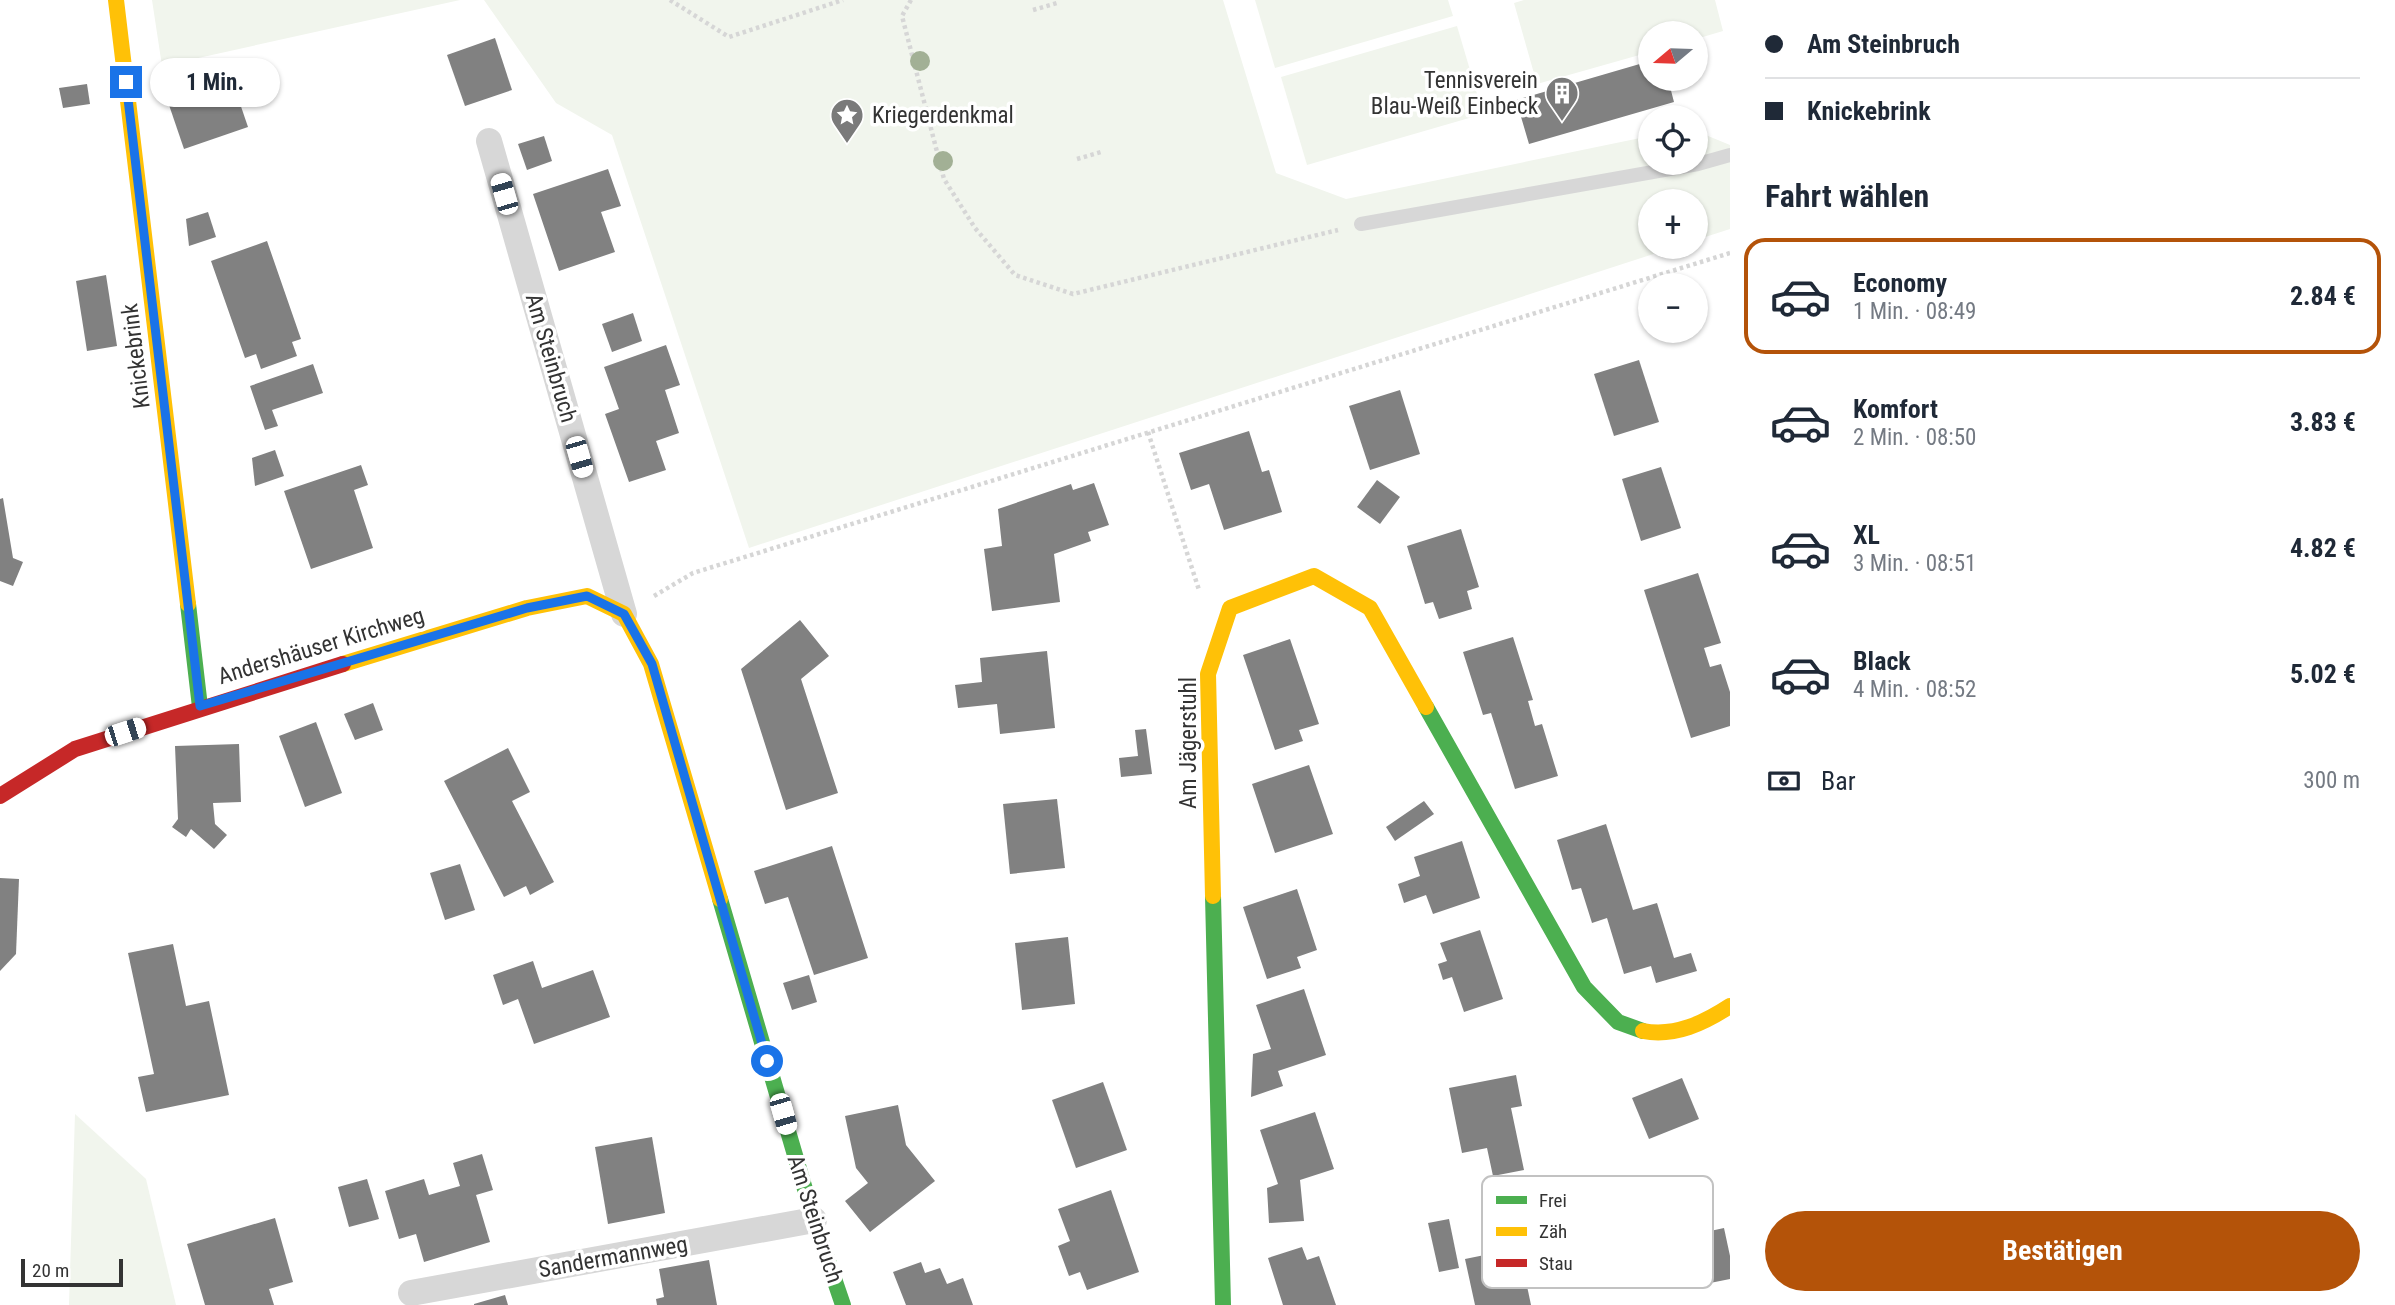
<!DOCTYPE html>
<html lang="de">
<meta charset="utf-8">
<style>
:root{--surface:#fff;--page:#f6f6f7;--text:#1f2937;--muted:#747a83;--line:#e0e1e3;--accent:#b45309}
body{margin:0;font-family:"Roboto Condensed",sans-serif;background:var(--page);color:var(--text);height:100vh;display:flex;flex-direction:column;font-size:26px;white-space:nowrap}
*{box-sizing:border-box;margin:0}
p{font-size:23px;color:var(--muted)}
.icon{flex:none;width:38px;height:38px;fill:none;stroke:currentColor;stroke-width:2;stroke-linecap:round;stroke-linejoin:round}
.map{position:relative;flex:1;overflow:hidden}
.drawer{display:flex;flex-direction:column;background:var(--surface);width:665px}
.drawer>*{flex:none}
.banner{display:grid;align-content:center;height:154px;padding:0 35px;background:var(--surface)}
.needle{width:46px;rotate:251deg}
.controls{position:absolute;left:1638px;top:21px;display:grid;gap:14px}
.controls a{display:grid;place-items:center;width:70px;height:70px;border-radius:50%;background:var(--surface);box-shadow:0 2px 5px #0004;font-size:35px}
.scale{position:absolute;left:21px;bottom:18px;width:102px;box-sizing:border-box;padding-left:7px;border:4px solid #333;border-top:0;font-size:19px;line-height:24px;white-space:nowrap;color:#333;-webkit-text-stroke:5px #fff;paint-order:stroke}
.end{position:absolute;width:32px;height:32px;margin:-16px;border:9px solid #1a73e8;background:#fff;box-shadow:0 0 0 4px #fff}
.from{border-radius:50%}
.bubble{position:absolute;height:49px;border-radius:24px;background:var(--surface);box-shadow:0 2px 5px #0004;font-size:23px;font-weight:700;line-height:49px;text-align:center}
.car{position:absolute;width:21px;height:42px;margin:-21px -10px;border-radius:9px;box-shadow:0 0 5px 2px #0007;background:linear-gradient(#fff 24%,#345 0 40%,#fff 0 76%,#345 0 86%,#fff 0)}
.banner b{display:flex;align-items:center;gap:24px;height:66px;font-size:26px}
.banner b+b{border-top:2px solid var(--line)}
.banner i{width:18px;height:18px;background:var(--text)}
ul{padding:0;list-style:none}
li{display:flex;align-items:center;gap:21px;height:116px;margin:0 14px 10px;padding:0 21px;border:4px solid transparent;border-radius:21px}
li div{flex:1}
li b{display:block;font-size:26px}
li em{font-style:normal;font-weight:700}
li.on{border-color:var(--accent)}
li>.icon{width:63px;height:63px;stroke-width:1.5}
h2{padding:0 35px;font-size:32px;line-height:84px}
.pay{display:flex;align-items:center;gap:18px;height:77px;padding:0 35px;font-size:26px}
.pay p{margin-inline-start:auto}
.action{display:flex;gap:14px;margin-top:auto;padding:14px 35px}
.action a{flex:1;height:80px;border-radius:42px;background:var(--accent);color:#fff;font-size:28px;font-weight:700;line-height:80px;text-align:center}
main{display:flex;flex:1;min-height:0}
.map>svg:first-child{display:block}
.green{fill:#f1f5ed}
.building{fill:#818181}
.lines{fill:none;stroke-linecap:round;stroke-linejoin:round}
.path{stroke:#d6d6d6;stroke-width:4.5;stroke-dasharray:3.5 3.5;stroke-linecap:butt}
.lane{stroke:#d7d7d7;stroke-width:14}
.street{stroke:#d7d7d7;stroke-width:26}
.fast{stroke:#4caf50;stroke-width:16}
.slow{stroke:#ffc107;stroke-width:16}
.jam{stroke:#c62828;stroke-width:16}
.tree{fill:#a2b095}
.route{stroke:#1a73e8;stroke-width:9}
.labels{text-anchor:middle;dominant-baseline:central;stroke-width:7;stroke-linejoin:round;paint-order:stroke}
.poi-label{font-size:23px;fill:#333;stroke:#fff;text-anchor:end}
.street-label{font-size:23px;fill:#333;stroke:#fff}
.key{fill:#fff;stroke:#c2c2c2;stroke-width:2}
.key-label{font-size:19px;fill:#333}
</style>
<main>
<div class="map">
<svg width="1730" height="1305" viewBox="0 0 1730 1305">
<rect width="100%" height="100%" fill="#fff"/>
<g class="green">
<path d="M152 0H460L162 66Z"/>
<path d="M484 0H1223L1276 173 1346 199 1650 136V163H1696V131L1730 145V229L1696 240V201H1650V247H1675L749 548 612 135 556 103Z"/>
<path d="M1255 0H1448L1453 16 1275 68Z"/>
<path d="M1524 0H1715L1723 31 1696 39V33H1650V52L1537 84 1514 3Z"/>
<path d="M1457 26 1483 114 1307 165 1281 77Z"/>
<path d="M75 1114 146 1179 176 1305H69Z"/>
</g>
<g class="building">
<path d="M495 38 512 90 465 106 447 55Z"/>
<path d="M1650 61V79H1668L1674 102 1529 144 1516 100Z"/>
<path d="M233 83 248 127 184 149 169 105Z"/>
<path d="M87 84 90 104 63 108 59 88Z"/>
<path d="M544 136 552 161 527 170 518 144Z"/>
<path d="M608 169 621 206 601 212 615 252 559 271 533 194Z"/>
<path d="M208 212 216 237 189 246 186 219Z"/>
<path d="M267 241 301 339 292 342 297 356 261 369 256 354 245 358 211 261Z"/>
<path d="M106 275 117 346 87 351 76 281Z"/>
<path d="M633 313 642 341 612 352 602 324Z"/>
<path d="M666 345 680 385 665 390 679 433 656 441 666 470 629 482 605 414 619 409 604 367Z"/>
<path d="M1639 360 1659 422 1614 436 1594 374Z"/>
<path d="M313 364 323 393 272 410 278 426 265 430 250 386Z"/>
<path d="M1400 390 1420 454 1370 470 1349 406Z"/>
<path d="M1249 431 1262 472 1269 470 1282 512 1224 530 1209 484 1191 490 1179 453Z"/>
<path d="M275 450 284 476 255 486 252 458Z"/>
<path d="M361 465 368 485 354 490 373 548 311 569 284 491Z"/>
<path d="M1661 467 1681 528 1641 541 1622 479Z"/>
<path d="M1377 480 1400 497 1380 524 1357 507Z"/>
<path d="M1094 483 1109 525 1088 532 1091 541 1054 554 1060 602 992 611 984 549 1002 546 998 509 1071 484 1073 490Z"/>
<path d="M3 498 13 558 23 562 13 586 0 581V499Z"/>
<path d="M1461 529 1479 587 1467 591 1472 609 1439 619 1433 602 1425 604 1407 546Z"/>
<path d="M1698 573 1721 643 1704 648 1710 667 1721 664 1730 692V726L1691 738 1644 590Z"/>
<path d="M800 620 829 656 801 679 838 793 786 810 741 669Z"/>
<path d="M1513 637 1533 700 1528 701 1535 726 1542 724 1558 776 1515 789 1491 713 1483 715 1463 652Z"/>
<path d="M1290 639 1319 724 1299 730 1303 741 1275 750 1243 655Z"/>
<path d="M1047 651 1055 728 1000 734 997 704 958 708 955 685 982 682 980 658Z"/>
<path d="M373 703 383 730 355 740 344 714Z"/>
<path d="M316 722 342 793 305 807 279 736Z"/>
<path d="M1146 729 1152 774 1121 777 1119 758 1138 756 1135 730Z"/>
<path d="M239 744 241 802 213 803 215 824 227 835 214 849 191 829 186 837 172 827 178 819 175 746Z"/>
<path d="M508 748 530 792 512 801 554 882 530 895 526 886 504 897 444 781Z"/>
<path d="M1309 765 1333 834 1275 853 1252 784Z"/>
<path d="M1057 799 1065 868 1010 874 1003 804Z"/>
<path d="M1424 801 1434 814 1395 841 1386 827Z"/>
<path d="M1606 824 1633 910 1657 903 1674 958 1691 953 1697 971 1656 983 1651 966 1624 974 1607 918 1592 923 1581 888 1572 890 1557 840Z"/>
<path d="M1462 841 1480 898 1433 914 1426 895 1404 903 1398 884 1420 876 1414 857Z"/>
<path d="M832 846 868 958 814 975 788 897 765 904 754 871Z"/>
<path d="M460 864 475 910 445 920 430 873Z"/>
<path d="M0 878 19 879 16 954 0 971Z"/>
<path d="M1297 889 1317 950 1297 957 1301 968 1267 979 1243 907Z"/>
<path d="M1480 930 1503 999 1464 1012 1452 977 1443 980 1438 964 1447 961 1440 943Z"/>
<path d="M1068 937 1075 1004 1022 1010 1015 943Z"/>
<path d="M173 944 186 1006 209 1001 229 1095 146 1112 138 1077 154 1074 128 953Z"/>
<path d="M533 961 542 988 593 970 610 1017 534 1044 518 999 503 1005 493 975Z"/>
<path d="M809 975 817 1002 792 1010 783 983Z"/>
<path d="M1304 989 1326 1055 1278 1071 1283 1086 1251 1097 1253 1054 1271 1049 1256 1005Z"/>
<path d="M1516 1075 1522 1106 1511 1108 1524 1170 1493 1176 1487 1148 1462 1153 1449 1088Z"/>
<path d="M1682 1078 1699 1119 1649 1139 1632 1098Z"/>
<path d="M1103 1082 1127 1150 1076 1168 1052 1100Z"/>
<path d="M898 1105 906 1145 935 1181 870 1232 845 1201 868 1183 856 1168 845 1116Z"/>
<path d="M1315 1112 1334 1169 1300 1180 1304 1221 1269 1223 1267 1188 1278 1184 1260 1130Z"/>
<path d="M652 1137 665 1213 608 1224 595 1147Z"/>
<path d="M482 1154 493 1190 476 1195 490 1242 424 1262 416 1234 399 1239 385 1191 424 1179 429 1195 460 1186 453 1163Z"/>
<path d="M367 1179 379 1219 349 1227 338 1187Z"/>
<path d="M1111 1190 1139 1272 1087 1290 1080 1272 1069 1276 1058 1246 1070 1241 1058 1209Z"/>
<path d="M275 1218 293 1282 269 1289 274 1305H205L187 1244Z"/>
<path d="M1449 1219 1459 1268 1439 1272 1428 1223Z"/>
<path d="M1724 1228 1730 1256V1279L1680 1289 1669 1240Z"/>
<path d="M1302 1247 1307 1260 1319 1256 1336 1305H1283L1268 1258Z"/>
<path d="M1519 1248 1531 1305H1475L1465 1259Z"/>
<path d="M709 1260 717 1305H657L656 1299 664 1297 659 1269Z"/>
<path d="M921 1262 925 1273 940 1268 947 1284 963 1278 973 1305H906L893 1272Z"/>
<path d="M505 1295 508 1305H474V1304Z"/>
</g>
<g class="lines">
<g class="path">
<path d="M670 0 729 37 843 0"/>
<path d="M911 0 902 16 944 179 975 228 1015 275 1073 294 1338 230"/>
<path d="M1033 10 1057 3"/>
<path d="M1077 159 1101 152"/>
<path d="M1148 432 1199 590"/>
<path d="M654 596 693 573 1730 253"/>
</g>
<path class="lane" d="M1361 224 1698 164 1730 155"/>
<g class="street">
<path d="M489 141 624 614"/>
<path d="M411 1293 814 1220"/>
</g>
<g class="fast">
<path d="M188 604 200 707"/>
<path d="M1426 707 1584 987 1618 1022 1643 1031"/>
<path d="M1213 896 1223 1305"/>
<path d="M720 899 814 1220 843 1305"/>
</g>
<g class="slow">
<path d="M116 0 188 604"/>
<path d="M343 664 527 608 587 596 624 614 651 664 720 899"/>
<path d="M1213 896 1208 674 1230 608 1314 576 1370 608 1426 707"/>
<path d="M1643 1031C1675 1037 1704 1023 1730 1006"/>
</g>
<path class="jam" d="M0 796 75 749 343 664"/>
</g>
<g class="tree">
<circle cx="920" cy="61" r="10"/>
<circle cx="943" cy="161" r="10"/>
</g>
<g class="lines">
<path class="route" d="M126 82 200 706 527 608 587 596 624 614 652 664 767 1061"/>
</g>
<defs>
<symbol id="building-pin" viewBox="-11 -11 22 30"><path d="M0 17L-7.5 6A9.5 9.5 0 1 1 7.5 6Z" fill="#7a7a7a" stroke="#fff"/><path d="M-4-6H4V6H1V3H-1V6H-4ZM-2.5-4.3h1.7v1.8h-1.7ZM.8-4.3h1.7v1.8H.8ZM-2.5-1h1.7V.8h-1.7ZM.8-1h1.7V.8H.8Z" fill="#fff"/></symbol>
<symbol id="sight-pin" viewBox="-11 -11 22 30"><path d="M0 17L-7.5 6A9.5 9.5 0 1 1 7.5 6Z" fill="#7a7a7a" stroke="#fff"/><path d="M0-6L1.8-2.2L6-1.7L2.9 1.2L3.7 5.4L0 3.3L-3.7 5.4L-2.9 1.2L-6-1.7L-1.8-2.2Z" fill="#fff"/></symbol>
</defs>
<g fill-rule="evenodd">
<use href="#building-pin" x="1543" y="74" width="38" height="52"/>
<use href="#sight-pin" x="828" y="96" width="38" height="52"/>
</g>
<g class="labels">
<g class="poi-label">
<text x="1538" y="80">Tennisverein<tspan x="1538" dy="26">Blau-Weiß Einbeck</tspan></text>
<text x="872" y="115" text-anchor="start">Kriegerdenkmal</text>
</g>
<g class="street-label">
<text transform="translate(136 356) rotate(-97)">Knickebrink</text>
<text transform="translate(551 358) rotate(74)">Am Steinbruch</text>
<text transform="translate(321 646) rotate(-17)">Andershäuser Kirchweg</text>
<text transform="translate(1188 743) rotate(-90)">Am Jägerstuhl</text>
<text transform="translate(815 1219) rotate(72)">Am Steinbruch</text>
<text transform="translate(613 1257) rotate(-10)">Sandermannweg</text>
</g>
</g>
<rect x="1482" y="1176" width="231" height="112" rx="10" class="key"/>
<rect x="1496" y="1196" width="31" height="8" fill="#4caf50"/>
<rect x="1496" y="1227" width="31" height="9" fill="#ffc107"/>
<rect x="1496" y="1259" width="31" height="8" fill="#c62828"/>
<g class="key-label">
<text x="1539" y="1207">Frei</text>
<text x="1539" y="1238">Zäh</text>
<text x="1539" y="1270">Stau</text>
</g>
</svg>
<div class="controls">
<a><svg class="needle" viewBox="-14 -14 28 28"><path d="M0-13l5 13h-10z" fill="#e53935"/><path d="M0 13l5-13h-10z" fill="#747a83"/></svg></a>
<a><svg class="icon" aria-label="locate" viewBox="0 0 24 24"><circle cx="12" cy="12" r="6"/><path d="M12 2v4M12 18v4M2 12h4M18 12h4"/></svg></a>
<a>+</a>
<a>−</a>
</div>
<div class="scale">20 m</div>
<i class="end from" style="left:767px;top:1061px"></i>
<i class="end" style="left:126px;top:82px"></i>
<div class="bubble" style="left:150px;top:58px;width:130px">1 Min.</div>
<i class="car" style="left:504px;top:194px;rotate:344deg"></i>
<i class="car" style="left:579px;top:457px;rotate:164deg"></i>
<i class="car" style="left:125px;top:732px;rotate:72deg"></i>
<i class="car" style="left:783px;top:1114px;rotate:164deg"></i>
</div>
<section class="drawer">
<div class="banner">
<b><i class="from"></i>Am Steinbruch</b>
<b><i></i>Knickebrink</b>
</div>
<h2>Fahrt wählen</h2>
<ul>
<li class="on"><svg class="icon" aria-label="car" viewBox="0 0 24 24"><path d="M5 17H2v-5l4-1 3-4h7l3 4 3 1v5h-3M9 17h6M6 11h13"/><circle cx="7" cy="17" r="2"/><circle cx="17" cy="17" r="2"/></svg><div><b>Economy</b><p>1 Min. · 08:49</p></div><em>2.84 €</em></li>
<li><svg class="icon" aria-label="car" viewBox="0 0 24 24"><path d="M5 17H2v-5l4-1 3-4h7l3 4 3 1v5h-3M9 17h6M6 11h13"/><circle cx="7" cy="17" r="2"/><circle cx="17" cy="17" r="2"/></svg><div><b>Komfort</b><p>2 Min. · 08:50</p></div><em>3.83 €</em></li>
<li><svg class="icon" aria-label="car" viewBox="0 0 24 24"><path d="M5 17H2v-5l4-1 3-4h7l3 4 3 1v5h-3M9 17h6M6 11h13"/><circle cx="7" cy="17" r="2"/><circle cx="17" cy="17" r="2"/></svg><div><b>XL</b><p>3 Min. · 08:51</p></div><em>4.82 €</em></li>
<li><svg class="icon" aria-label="car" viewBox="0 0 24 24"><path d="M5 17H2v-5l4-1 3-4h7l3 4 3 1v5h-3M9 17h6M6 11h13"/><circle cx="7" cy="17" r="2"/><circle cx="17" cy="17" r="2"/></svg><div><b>Black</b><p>4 Min. · 08:52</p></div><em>5.02 €</em></li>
</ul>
<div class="pay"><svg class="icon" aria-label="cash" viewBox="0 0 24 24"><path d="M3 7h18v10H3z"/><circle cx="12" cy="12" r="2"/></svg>Bar<p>300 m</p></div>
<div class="action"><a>Bestätigen</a></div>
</section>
</main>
